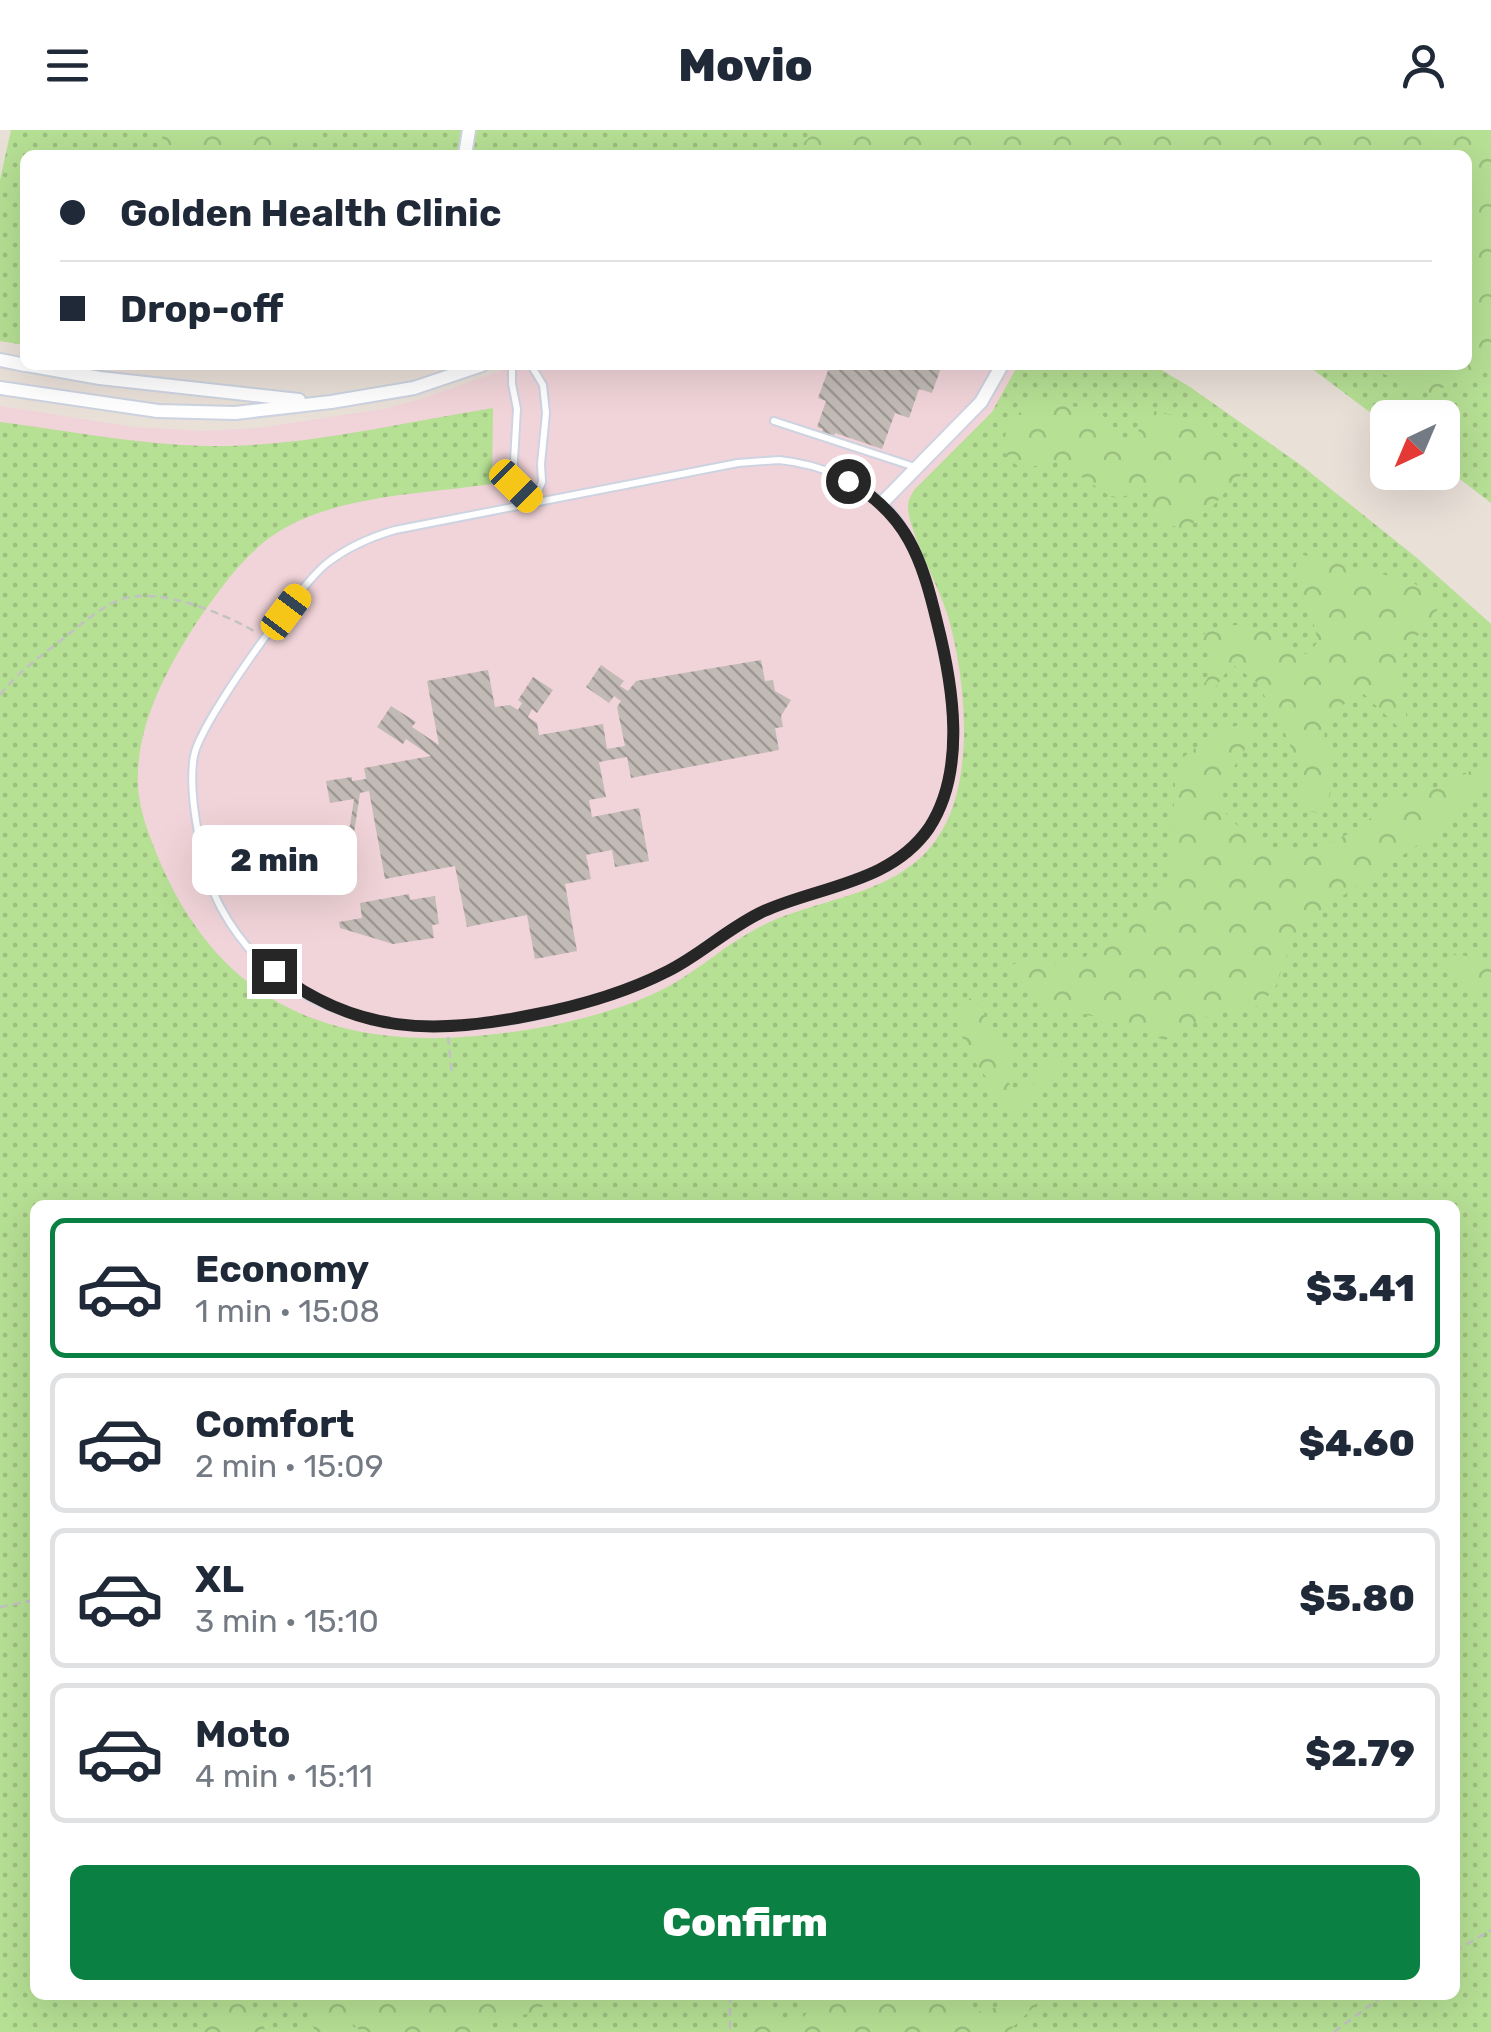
<!DOCTYPE html>
<meta charset="utf-8">
<style>
:root{--surface:#fff;--page:#f6f6f7;--text:#1f2937;--muted:#747a83;--line:#e0e1e3;--accent:#0b8043}
body{margin:0;font-family:Rubik,sans-serif;background:var(--page);color:var(--text);height:100vh;display:flex;flex-direction:column;font-size:38px;white-space:nowrap}
*{box-sizing:border-box;margin:0}
p{font-size:32px;color:var(--muted)}
.icon{flex:none;width:55px;height:55px;fill:none;stroke:currentColor;stroke-width:2;stroke-linecap:round;stroke-linejoin:round}
.map{position:relative;flex:1;overflow:hidden}
.details{position:absolute;left:30px;top:1070px;width:1430px;height:800px;display:flex;flex-direction:column;background:var(--surface);border-radius:15px;box-shadow:0 10px 40px #0002}
.details>*{flex:none}
.top-card{position:absolute;left:20px;top:20px;width:1452px;height:220px;border-radius:15px;box-shadow:0 10px 40px #0002;display:grid;align-content:center;height:220px;padding:0 40px;background:var(--surface)}
.needle{width:65px;rotate:224deg}
.controls{position:absolute;left:1370px;top:270px;display:grid;gap:20px}
.controls a{display:grid;place-items:center;width:90px;height:90px;border-radius:15px;background:var(--surface);box-shadow:0 10px 40px #0002;font-size:50px}
.end{position:absolute;width:45px;height:45px;margin:-22px;border:12px solid #262626;background:#fff;box-shadow:0 0 0 5px #fff}
.from{border-radius:50%}
.bubble{position:absolute;height:70px;border-radius:15px;background:var(--surface);box-shadow:0 10px 40px #0002;font-size:32px;font-weight:800;line-height:70px;text-align:center}
.car{position:absolute;width:30px;height:60px;margin:-30px -15px;border-radius:12px;box-shadow:0 0 8px 2px #0007;background:linear-gradient(#f5c518 24%,#345 0 40%,#f5c518 0 76%,#345 0 86%,#f5c518 0)}
.top-card b{display:flex;align-items:center;gap:35px;height:95px;font-size:38px}
.top-card b+b{border-top:2px solid var(--line)}
.top-card i{width:25px;height:25px;background:var(--text)}
ul{padding:18px 0 0;list-style:none}
li{display:flex;align-items:center;gap:30px;height:140px;margin:0 20px 15px;padding:0 20px;border:5px solid var(--line);border-radius:15px}
li div{flex:1}
li b{display:block;font-size:38px}
li em{font-style:normal;font-weight:800}
li.active{border-color:var(--accent)}
li>.icon{width:90px;height:90px;stroke-width:1.5}
.cta{display:flex;gap:20px;margin-top:auto;padding:20px 40px}
.cta a{flex:1;height:115px;border-radius:15px;background:var(--accent);color:#fff;font-size:40px;font-weight:800;line-height:115px;text-align:center}
header{display:flex;justify-content:space-between;align-items:center;height:130px;padding:0 40px;background:var(--surface);font-size:45px;font-weight:800}
.map>svg:first-child{display:block}
.medical{fill:#f1d4d9}
.grass{fill:url(#grass-dots);fill-rule:evenodd}
.forest{fill:url(#forest-crowns)}
.building{fill:url(#building-back-hatch)}
.lines{fill:none;stroke-linecap:round;stroke-linejoin:round}
.service-casing{stroke:#cdd3e0;stroke-width:10}
.minor-casing{stroke:#cdd3e0;stroke-width:16}
.path{stroke:#c2c2c2;stroke-width:2.5;stroke-dasharray:8 5;stroke-linecap:butt}
.service{stroke:#fff;stroke-width:6}
.minor{stroke:#fff;stroke-width:12}
.route{stroke:#262626;stroke-width:12}
</style>
<header><svg class="icon" aria-label="menu" viewBox="0 0 24 24"><path d="M4 6h16M4 12h16M4 18h16"/></svg>Movio<svg class="icon" aria-label="person" viewBox="0 0 24 24"><circle cx="12" cy="8" r="4"/><path d="M4 21q1-7 8-7t8 7"/></svg></header>
<div class="map">
<svg width="1491" height="1902" viewBox="0 0 1491 1902">
<defs>
<pattern id="grass-dots" width="8" height="8" patternUnits="userSpaceOnUse" patternTransform="scale(2.5)"><rect width="8" height="8" fill="#b6e094"/><path d="M2 2h.1M6 6h.1" fill="none" stroke="#9cc07f" stroke-width="1.8" stroke-linecap="round"/></pattern>
<pattern id="forest-crowns" width="20" height="18" patternUnits="userSpaceOnUse" patternTransform="scale(2.5)"><rect width="20" height="18" fill="#b6e094"/><path d="M2 6a3 3 0 1 1 6 0M12 15a3 3 0 1 1 6 0" fill="none" stroke="#9cc07f"/></pattern>
<pattern id="building-back-hatch" width="6" height="6" patternUnits="userSpaceOnUse" patternTransform="scale(2.5)"><rect width="6" height="6" fill="#c1bab5"/><path d="M-1 5l2 2M0 0l6 6M5-1l2 2" fill="none" stroke="#9d9793"/></pattern>
</defs>
<rect width="100%" height="100%" fill="#e9e0d8"/>
<path class="medical" d="M516 235H1153L1190 257 1302 336 1417 428 1491 494 1097 1075 0 819V276L134 297 204 301 257 298 383 279 425 268Z"/>
<g class="grass">
<path d="M11 0H1491V373L1443 336 1442 288H1388L1387 295 1307 235H1468V25H25V215L0 211V50Z"/>
<path d="M1018 235H1153L1190 257 1302 336 1417 428 1491 494V1902H0V292C76 302 152 317 228 316 316 314 406 292 493 278L492 354C423 364 334 365 275 404 243 425 216 464 195 495 167 539 140 589 138 642 136 675 148 702 160 732 210 848 295 905 422 908 496 910 613 890 676 852 703 836 726 815 754 800 812 767 894 769 936 710 977 653 966 547 947 483 939 458 908 398 908 378 908 369 910 368 914 360L992 282ZM35 1075H1455V1865H35Z"/>
</g>
<g class="forest">
<path d="M163 0H322L271 22 161 25Z"/>
<path d="M817 0H1491V241L1451 253 1431 265 1364 235H1468V25H799V17Z"/>
<path d="M1042 269C1050 271 1097 281 1101 284 1110 290 1115 303 1123 311H1136L1141 291 1139 270 1157 282 1198 290 1217 299 1247 330 1248 337 1213 376 1185 400C1164 395 1158 382 1149 364 1135 360 1125 369 1111 367L1059 331C1047 332 1030 340 1019 336 984 322 1017 274 1042 269Z"/>
<path d="M1299 424 1410 451 1440 468C1438 497 1399 510 1398 547 1398 560 1404 574 1407 588L1398 597 1364 564 1354 566 1325 590C1319 627 1350 650 1318 683L1304 680 1300 669V639L1279 589 1256 552 1235 536 1225 544 1202 576 1200 559C1216 540 1214 529 1200 508 1215 491 1252 492 1271 504 1285 513 1290 522 1308 524L1317 513C1317 483 1287 451 1299 424Z"/>
<path d="M1239 595 1247 601 1249 611C1238 635 1218 652 1224 681 1261 728 1307 729 1355 700 1368 692 1378 680 1392 672 1408 664 1426 662 1443 655 1460 648 1475 638 1491 629V645L1431 706 1313 786 1292 810 1276 856 1263 872 1249 881 1220 882 1205 887 1165 910 1104 888 1058 880 1045 874 1042 862 1016 848 1012 835 1026 829 1068 835 1085 827 1159 759 1171 744 1175 651 1180 630 1214 603Z"/>
<path d="M1451 823 1491 831V861C1472 858 1456 853 1442 839Z"/>
<path d="M970 868 981 877 996 909 1011 927 1008 952 1019 963 1032 956 1054 926H1062L1067 930 1061 946 1021 984H1013L1006 977C990 942 940 911 970 868Z"/>
<path d="M317 1865H560L532 1883 482 1893 472 1902H362L353 1894 344 1897 343 1902H315L308 1880Z"/>
<path d="M808 1865H948L974 1881 986 1882 1018 1865H1046L1008 1902H747L748 1896 763 1881 796 1892C808 1885 812 1879 808 1865Z"/>
<path d="M234 1868 249 1873 267 1902H203Z"/>
</g>
<g class="building">
<path d="M830 235H942L932 263 919 259 909 288 895 283 882 319 835 303 831 314 820 309 823 299 817 297 826 271 818 268Z"/>
<path d="M761 530 765 551 773 550 775 561 791 570 781 586 783 597 775 598 779 620 631 648 627 627 599 632 606 667 589 670 592 687 639 678 649 731 615 737 612 720 586 725 591 749 565 754 577 821 535 829 527 785 467 797 455 736 385 749 369 661 360 663 354 703 341 706 339 698 350 696 354 669 330 673 326 651 352 647V651L366 649 364 638 431 626 406 609 403 614 377 597 391 576 416 592 412 597 439 615 427 551 488 540 495 577 510 575 518 580 522 573 518 570 533 547 553 560 537 583 532 579 528 587 537 593 539 605 603 594 607 619 625 616 617 577 621 571 614 566 609 573 586 557 601 535 624 551 620 556 628 561 636 551Z"/>
<path d="M409 764 410 770 435 766 439 794 432 795 434 808 393 814 340 798 339 792 362 788 360 773Z"/>
</g>
<g class="lines">
<defs>
<g id="service">
<path d="M512 235V254L517 279 513 348 516 356 533 373 542 352 541 334 546 283 543 255 531 235"/>
<path d="M774 291 915 337"/>
<path d="M779 330C820 334 868 353 894 385 907 400 914 421 921 439 948 513 976 639 922 707 883 755 814 759 760 783 720 801 689 833 649 850 510 909 307 936 221 778 203 745 187 663 194 626 200 592 297 458 326 434 346 418 371 407 395 400L738 333Z"/>
</g>
<g id="minor">
<path d="M465 25 469 0"/>
<path d="M0 230 25 235"/>
<path d="M27 235 100 248 299 270"/>
<path d="M0 258 158 281 235 283 331 272 414 258 482 235"/>
<path d="M882 373 981 272 1002 235"/>
</g>
</defs>
<use href="#service" class="service-casing"/>
<use href="#minor" class="minor-casing"/>
<g class="path">
<path d="M0 565C18 542 41 526 64 508 82 494 100 477 122 469 160 457 223 483 256 502"/>
<path d="M448 907 452 945"/>
<path d="M0 1477 35 1470"/>
<path d="M1455 1821 1491 1800"/>
<path d="M730 1865V1902"/>
<path d="M1334 1902 1384 1865"/>
</g>
<use href="#service" class="service"/>
<use href="#minor" class="minor"/>
</g>
<g class="lines">
<path class="route" d="M274 841C356 904 435 905 532 885 579 876 625 863 668 841 702 824 729 797 764 781 820 756 891 753 929 698 967 640 953 555 937 492 922 429 907 384 848 351"/>
</g>
</svg>
<div class="controls">
<a><svg class="needle" viewBox="-14 -14 28 28"><path d="M0-13l5 13h-10z" fill="#e53935"/><path d="M0 13l5-13h-10z" fill="#747a83"/></svg></a>
</div>
<i class="end from" style="left:848px;top:351px"></i>
<i class="end" style="left:274px;top:841px"></i>
<div class="bubble" style="left:192px;top:695px;width:165px">2 min</div>
<i class="car" style="left:516px;top:356px;rotate:135deg"></i>
<i class="car" style="left:286px;top:482px;rotate:37deg"></i>
<div class="top-card">
<b><i class="from"></i>Golden Health Clinic</b>
<b><i></i>Drop-off</b>
</div>
<section class="details">
<ul>
<li class="active"><svg class="icon" aria-label="car" viewBox="0 0 24 24"><path d="M5 17H2v-5l4-1 3-4h7l3 4 3 1v5h-3M9 17h6M6 11h13"/><circle cx="7" cy="17" r="2"/><circle cx="17" cy="17" r="2"/></svg><div><b>Economy</b><p>1 min · 15:08</p></div><em>$3.41</em></li>
<li><svg class="icon" aria-label="car" viewBox="0 0 24 24"><path d="M5 17H2v-5l4-1 3-4h7l3 4 3 1v5h-3M9 17h6M6 11h13"/><circle cx="7" cy="17" r="2"/><circle cx="17" cy="17" r="2"/></svg><div><b>Comfort</b><p>2 min · 15:09</p></div><em>$4.60</em></li>
<li><svg class="icon" aria-label="car" viewBox="0 0 24 24"><path d="M5 17H2v-5l4-1 3-4h7l3 4 3 1v5h-3M9 17h6M6 11h13"/><circle cx="7" cy="17" r="2"/><circle cx="17" cy="17" r="2"/></svg><div><b>XL</b><p>3 min · 15:10</p></div><em>$5.80</em></li>
<li><svg class="icon" aria-label="car" viewBox="0 0 24 24"><path d="M5 17H2v-5l4-1 3-4h7l3 4 3 1v5h-3M9 17h6M6 11h13"/><circle cx="7" cy="17" r="2"/><circle cx="17" cy="17" r="2"/></svg><div><b>Moto</b><p>4 min · 15:11</p></div><em>$2.79</em></li>
</ul>
<div class="cta"><a>Confirm</a></div>
</section>
</div>
